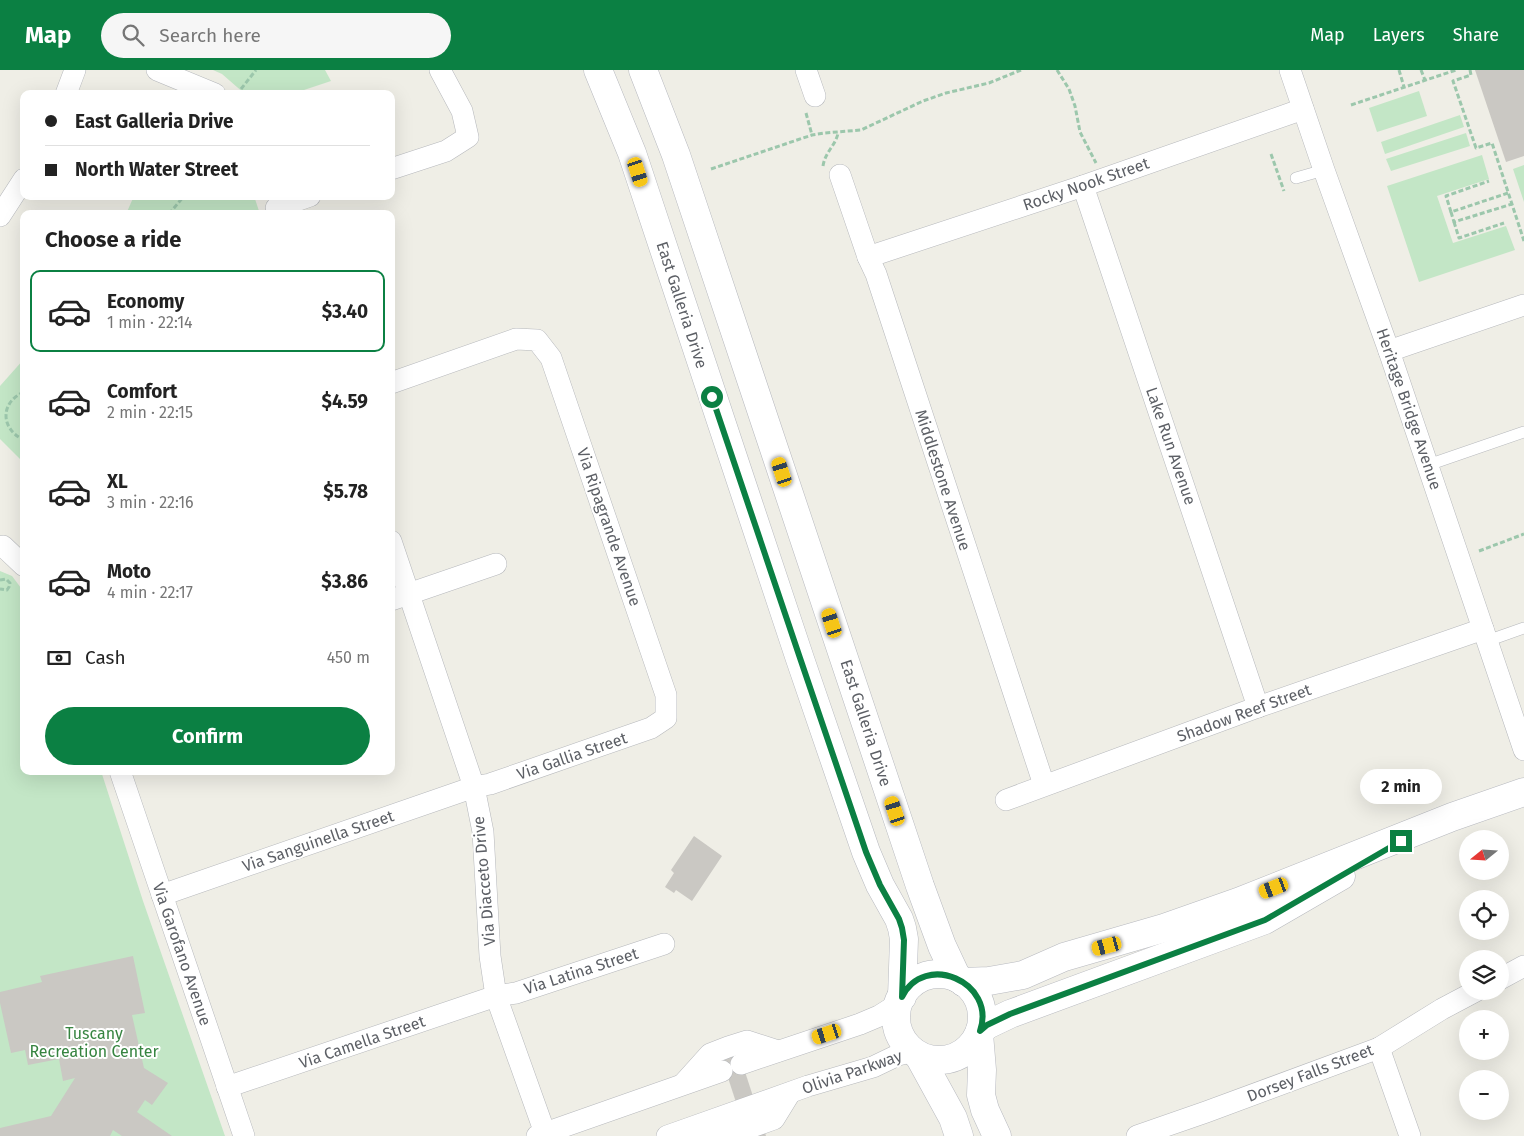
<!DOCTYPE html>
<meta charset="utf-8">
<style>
:root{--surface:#fff;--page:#f6f6f6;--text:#222;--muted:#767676;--line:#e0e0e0;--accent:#0b8043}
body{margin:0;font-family:"Fira Sans",sans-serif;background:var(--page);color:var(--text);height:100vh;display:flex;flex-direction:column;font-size:19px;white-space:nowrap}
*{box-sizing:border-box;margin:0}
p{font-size:16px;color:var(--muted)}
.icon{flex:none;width:28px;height:28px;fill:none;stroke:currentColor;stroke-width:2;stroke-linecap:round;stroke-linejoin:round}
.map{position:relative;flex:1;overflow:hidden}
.panel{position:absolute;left:20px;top:140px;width:375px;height:565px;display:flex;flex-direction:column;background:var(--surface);border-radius:10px;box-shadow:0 5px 20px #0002}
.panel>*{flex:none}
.banner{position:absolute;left:20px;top:20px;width:375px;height:110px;border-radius:10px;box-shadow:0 5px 20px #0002;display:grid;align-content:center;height:110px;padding:0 25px;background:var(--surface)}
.needle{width:32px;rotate:252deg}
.controls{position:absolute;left:1459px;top:760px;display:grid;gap:10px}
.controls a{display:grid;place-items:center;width:50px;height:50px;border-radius:50%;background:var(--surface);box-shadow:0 5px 20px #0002;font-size:25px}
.end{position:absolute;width:22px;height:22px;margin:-11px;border:6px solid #0b8043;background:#fff;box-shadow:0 0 0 2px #fff}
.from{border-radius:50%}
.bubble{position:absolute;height:35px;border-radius:18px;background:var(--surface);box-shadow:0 5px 20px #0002;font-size:16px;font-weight:700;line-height:35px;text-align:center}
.car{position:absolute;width:15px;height:30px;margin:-15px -8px;border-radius:6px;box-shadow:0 0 4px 1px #0007;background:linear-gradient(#f5c518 24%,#345 0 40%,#f5c518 0 76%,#345 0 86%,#f5c518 0)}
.banner b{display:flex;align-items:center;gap:18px;height:48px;font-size:19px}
.banner b+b{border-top:1px solid var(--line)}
.banner i{width:12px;height:12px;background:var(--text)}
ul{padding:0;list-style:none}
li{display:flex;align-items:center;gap:15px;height:82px;margin:0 10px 8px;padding:0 15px;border:2px solid transparent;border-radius:10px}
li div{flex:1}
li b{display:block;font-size:19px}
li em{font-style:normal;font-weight:700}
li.current{border-color:var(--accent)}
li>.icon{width:45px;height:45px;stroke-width:1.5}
h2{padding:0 25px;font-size:22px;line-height:60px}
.pay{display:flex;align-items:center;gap:12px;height:55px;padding:0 25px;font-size:19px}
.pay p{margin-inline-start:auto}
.primary-button{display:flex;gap:10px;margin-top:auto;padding:10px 25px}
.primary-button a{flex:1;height:58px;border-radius:30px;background:var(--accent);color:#fff;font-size:20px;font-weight:700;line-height:58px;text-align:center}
header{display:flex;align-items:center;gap:30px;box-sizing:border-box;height:70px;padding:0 25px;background:var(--accent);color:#fff}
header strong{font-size:24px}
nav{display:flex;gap:28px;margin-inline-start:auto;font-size:18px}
.search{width:350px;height:45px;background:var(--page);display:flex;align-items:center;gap:12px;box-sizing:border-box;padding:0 18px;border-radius:28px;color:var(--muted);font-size:19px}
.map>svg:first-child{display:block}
.green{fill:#c3e6c6}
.building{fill:#cac8c3}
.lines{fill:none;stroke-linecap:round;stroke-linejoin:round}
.lane-casing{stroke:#b6b8bc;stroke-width:12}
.street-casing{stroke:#b6b8bc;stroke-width:22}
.secondary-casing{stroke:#b7b9bf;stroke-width:29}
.path{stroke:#9cc7ac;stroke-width:3;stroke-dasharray:5 2.5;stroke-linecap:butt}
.lane{stroke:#fff;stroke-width:11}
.street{stroke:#fff;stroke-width:21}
.secondary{stroke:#fff;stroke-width:28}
.route{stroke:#0b8043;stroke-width:6}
.labels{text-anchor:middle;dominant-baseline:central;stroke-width:4;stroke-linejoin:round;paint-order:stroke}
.street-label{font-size:16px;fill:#5d6066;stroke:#fff}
.park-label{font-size:16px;fill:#368440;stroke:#fff}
</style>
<header>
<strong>Map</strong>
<div class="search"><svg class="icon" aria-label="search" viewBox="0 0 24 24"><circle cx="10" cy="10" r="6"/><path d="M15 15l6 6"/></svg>Search here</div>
<nav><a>Map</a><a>Layers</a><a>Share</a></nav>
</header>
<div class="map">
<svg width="1524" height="1066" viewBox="0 0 1524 1066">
<rect width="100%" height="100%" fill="#efeee6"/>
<g class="green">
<path d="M213 0H325L331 11 292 24H245L222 4Z"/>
<path d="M1419 21 1427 46 1377 62 1369 38Z"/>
<path d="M1460 45 1464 57 1385 84 1381 72Z"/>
<path d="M1466 63 1470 76 1391 101 1386 89Z"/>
<path d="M1482 85 1489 109 1437 126 1453 173 1506 156 1515 180 1419 212 1387 116Z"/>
<path d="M1524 95V132L1513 99Z"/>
<path d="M134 126H254L260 144H126Z"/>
<path d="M24 289V393L0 369V316Z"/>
<path d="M0 501 12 506 24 522V701H101L143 831 225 1066H0Z"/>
</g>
<g class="building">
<path d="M1475 0H1524V86L1506 92Z"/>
<path d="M694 766 722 786 692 831 676 820 674 823 665 817 674 803 671 800Z"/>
<path d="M133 886 145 943 132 945 144 998 168 1013 152 1035 145 1030 137 1042 172 1066H122L113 1060 110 1066H0V1058L51 1046 75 1008 63 1011 59 989 28 995 25 980 11 983 0 933V922L42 912 40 906Z"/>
<path d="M733 965 766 1066H747L716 971Z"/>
</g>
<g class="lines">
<defs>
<g id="lane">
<path d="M1296 108 1324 100"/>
<path d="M1428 395 1524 362"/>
<path d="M1487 571 1524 558"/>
</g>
<g id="street">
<path d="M157 0 215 24"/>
<path d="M806 0 815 26"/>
<path d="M1290 0 1324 100 1389 281 1524 680"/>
<path d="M66 24 75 0"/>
<path d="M391 99 446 81 468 67 462 41 440 0"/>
<path d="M840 105 868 187 876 204 1044 715"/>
<path d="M1083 116 1258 637"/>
<path d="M276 138 310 126"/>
<path d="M0 146 24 109"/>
<path d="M868 187 1083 116 1303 39"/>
<path d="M1389 281 1524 235"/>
<path d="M391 471 474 717 483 762 490 886 496 926 546 1066"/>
<path d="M0 477 3 476 24 496"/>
<path d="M391 530 496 494"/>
<path d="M120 701 244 1066"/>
<path d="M1006 730 1258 637 1483 559"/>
<path d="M162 825 474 717 490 714 651 658 666 648V625L551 288 537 270 516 269 391 313"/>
<path d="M1500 909 1524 896"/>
<path d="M1379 978 1410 1066"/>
<path d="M741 994 860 954 879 946 898 934"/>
<path d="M683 1014 710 984 728 977 747 971 778 981"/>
<path d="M227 1017 496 926 516 923 664 874"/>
<path d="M698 1057 735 1063 774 1049 790 1023"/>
<path d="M537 1066 722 1001"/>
<path d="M667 1066 808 1016 873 997 898 985 913 981"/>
<path d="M1137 1066 1206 1042 1379 978 1442 939 1476 921"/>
</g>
<g id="secondary">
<path d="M598 0 632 83 800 589 866 782 880 815 899 849 902 858 904 869 902 927"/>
<path d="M643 0 676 85 920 816 942 876 957 908"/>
<circle cx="939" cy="947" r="43"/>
<path d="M963 912 989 911 1023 905 1064 887 1164 858 1238 832 1452 747 1524 722"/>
<path d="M980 961 987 955 1010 944 1265 850 1341 806"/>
<path d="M979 964 982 1000 981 1025 985 1040 997 1066"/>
<path d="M919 986 953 1048 959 1066"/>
</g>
</defs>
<use href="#lane" class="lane-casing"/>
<use href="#street" class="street-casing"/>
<use href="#secondary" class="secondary-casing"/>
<g class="path">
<path d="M1057 0 1069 19 1075 36 1080 62 1096 93"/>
<path d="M1399 0 1404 17"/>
<path d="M1421 0 1425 10"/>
<path d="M1470 0 1471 5 1453 11 1476 78 1492 73 1524 171"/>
<path d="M241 19 256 0"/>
<path d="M1351 35 1456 0"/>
<path d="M806 43 812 65"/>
<path d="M1271 84 1284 121"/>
<path d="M823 96C825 82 836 75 838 63"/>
<path d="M711 99 812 65 825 63 861 60 923 31 946 23 989 13 1021 0"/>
<path d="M1508 123 1451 142 1454 152 1512 134"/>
<path d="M1451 142 1446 126 1489 111"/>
<path d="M169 144 184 126"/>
<path d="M1454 152 1459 168 1504 153"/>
<path d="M24 322C0 332 0 359 24 370"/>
<path d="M1479 481 1524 464"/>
<path d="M0 510 6 509 10 513 9 517 7 520 0 519"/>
</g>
<use href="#lane" class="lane"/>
<use href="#street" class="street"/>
<use href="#secondary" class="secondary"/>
</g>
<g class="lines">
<path class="route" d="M712 327 800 588 866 782 880 815 899 849 902 858 904 870 902 927C924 881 997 912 980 961L987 955 1010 944 1265 850 1401 771"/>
</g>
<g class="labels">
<g class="street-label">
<text transform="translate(1086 114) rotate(-19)">Rocky Nook Street</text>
<text transform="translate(682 235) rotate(72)">East Galleria Drive</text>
<text transform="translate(1409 339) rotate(71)">Heritage Bridge Avenue</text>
<text transform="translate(1171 376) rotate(71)">Lake Run Avenue</text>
<text transform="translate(943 410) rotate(72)">Middlestone Avenue</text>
<text transform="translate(609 457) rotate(71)">Via Ripagrande Avenue</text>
<text transform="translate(1244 643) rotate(-20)">Shadow Reef Street</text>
<text transform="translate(866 653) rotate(72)">East Galleria Drive</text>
<text transform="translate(572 686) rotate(-19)">Via Gallia Street</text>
<text transform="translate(318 771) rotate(-19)">Via Sanguinella Street</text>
<text transform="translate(484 811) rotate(-95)">Via Diacceto Drive</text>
<text transform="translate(182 884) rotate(71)">Via Garofano Avenue</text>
<text transform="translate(581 901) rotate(-18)">Via Latina Street</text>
<text transform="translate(362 972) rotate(-19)">Via Camella Street</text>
<text transform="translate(852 1002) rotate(-19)">Olivia Parkway</text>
<text transform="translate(1310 1003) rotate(-21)">Dorsey Falls Street</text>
</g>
<g class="park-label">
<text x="94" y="963">Tuscany<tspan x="94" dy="18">Recreation Center</tspan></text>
</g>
</g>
</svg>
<div class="controls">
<a><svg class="needle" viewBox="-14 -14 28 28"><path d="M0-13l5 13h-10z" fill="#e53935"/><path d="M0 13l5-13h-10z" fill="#767676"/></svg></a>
<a><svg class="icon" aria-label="locate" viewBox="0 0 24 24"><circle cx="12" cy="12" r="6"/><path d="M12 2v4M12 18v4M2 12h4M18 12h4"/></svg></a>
<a><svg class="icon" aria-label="layers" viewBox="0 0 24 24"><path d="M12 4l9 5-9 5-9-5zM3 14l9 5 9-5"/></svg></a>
<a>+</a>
<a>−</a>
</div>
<i class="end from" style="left:712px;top:327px"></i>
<i class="end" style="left:1401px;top:771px"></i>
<div class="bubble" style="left:1360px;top:699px;width:82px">2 min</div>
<i class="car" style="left:638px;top:102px;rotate:162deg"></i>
<i class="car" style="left:782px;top:402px;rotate:342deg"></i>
<i class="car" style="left:832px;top:553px;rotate:342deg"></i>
<i class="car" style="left:895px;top:741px;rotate:342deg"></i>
<i class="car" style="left:1274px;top:818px;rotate:249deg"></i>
<i class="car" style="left:1107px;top:876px;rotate:255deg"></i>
<i class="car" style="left:827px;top:964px;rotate:252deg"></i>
<div class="banner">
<b><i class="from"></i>East Galleria Drive</b>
<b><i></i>North Water Street</b>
</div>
<section class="panel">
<h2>Choose a ride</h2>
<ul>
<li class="current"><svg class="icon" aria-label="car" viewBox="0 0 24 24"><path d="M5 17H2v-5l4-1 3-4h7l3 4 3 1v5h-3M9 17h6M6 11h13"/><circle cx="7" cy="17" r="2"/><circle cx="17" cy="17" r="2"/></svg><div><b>Economy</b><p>1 min · 22:14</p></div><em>$3.40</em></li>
<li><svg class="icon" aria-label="car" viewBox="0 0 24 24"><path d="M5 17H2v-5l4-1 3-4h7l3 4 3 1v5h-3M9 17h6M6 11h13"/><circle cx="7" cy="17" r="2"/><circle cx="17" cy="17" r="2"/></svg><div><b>Comfort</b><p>2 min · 22:15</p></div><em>$4.59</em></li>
<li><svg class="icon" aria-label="car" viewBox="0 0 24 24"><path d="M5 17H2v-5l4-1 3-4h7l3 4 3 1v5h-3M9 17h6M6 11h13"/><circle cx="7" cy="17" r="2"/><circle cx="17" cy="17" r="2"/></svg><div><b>XL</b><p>3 min · 22:16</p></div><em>$5.78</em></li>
<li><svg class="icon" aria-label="car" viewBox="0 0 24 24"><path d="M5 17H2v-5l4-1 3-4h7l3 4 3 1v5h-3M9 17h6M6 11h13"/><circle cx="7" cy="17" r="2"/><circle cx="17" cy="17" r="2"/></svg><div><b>Moto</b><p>4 min · 22:17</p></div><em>$3.86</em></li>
</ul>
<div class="pay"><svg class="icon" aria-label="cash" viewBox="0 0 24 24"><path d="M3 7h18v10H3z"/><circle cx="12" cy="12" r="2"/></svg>Cash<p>450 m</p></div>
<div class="primary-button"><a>Confirm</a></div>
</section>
</div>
